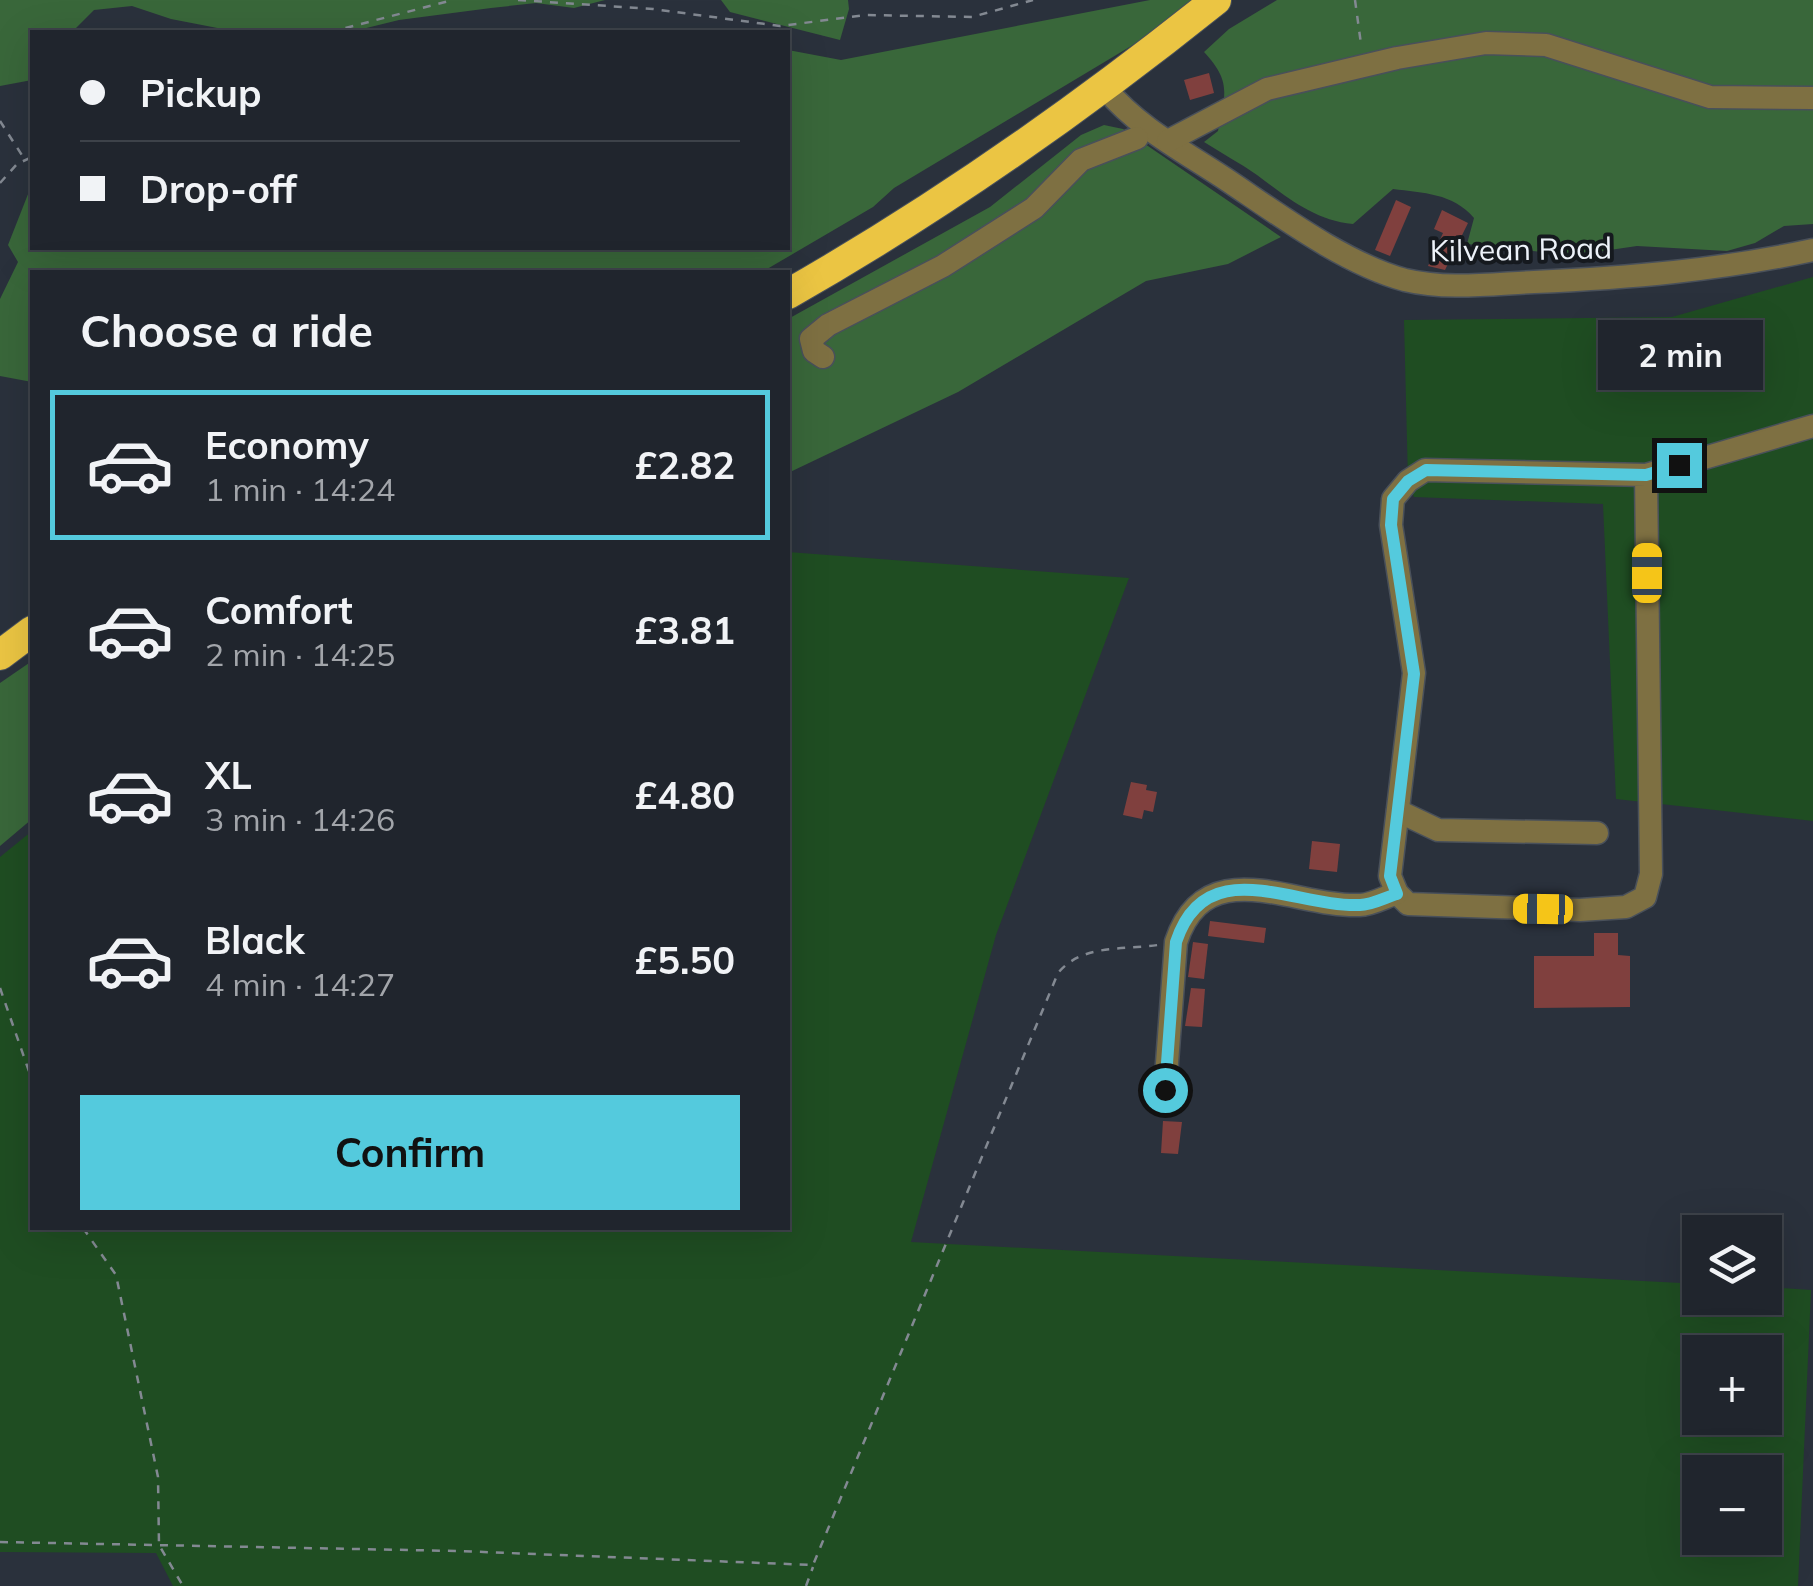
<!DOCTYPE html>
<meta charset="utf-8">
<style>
:root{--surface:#20252d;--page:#2d3139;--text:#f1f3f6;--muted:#a2a5aa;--line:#3d4249;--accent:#54cadd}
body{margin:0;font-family:Mulish,sans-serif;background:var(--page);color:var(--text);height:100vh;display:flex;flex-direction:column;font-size:38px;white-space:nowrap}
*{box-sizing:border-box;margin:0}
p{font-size:32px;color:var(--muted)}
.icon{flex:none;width:55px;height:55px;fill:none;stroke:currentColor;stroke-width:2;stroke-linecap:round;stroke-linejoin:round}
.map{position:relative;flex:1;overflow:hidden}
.sheet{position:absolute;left:30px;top:270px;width:760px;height:960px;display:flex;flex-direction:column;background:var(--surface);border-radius:0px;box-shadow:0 10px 40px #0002,0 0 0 2px var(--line)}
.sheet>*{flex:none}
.hud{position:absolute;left:30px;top:30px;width:760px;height:220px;border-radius:0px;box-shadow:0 10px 40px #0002,0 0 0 2px var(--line);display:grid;align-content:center;height:220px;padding:0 50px;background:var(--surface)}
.tools{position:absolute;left:1682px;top:1215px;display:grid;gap:20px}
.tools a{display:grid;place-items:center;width:100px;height:100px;border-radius:0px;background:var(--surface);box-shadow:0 10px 40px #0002,0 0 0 2px var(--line);font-size:50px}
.end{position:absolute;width:45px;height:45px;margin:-22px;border:12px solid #54cadd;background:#111;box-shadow:0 0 0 5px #111}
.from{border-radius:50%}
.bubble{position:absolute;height:70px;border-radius:0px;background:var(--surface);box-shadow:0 10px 40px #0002,0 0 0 2px var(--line);font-size:32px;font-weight:700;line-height:70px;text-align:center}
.car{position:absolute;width:30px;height:60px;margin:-30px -15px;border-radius:12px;box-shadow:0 0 8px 2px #0007;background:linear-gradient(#f5c518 24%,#345 0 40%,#f5c518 0 76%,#345 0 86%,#f5c518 0)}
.hud b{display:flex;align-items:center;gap:35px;height:95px;font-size:38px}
.hud b+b{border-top:2px solid var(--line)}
.hud i{width:25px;height:25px;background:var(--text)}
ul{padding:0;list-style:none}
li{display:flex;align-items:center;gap:30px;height:150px;margin:0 20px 15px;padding:0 30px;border:5px solid transparent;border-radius:0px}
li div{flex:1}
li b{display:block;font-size:38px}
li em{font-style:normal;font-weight:700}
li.on{border-color:var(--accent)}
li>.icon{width:90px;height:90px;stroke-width:1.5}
h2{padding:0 50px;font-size:45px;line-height:120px}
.button{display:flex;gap:20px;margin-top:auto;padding:20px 50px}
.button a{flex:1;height:115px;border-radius:0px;background:var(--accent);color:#111;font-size:40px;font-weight:700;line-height:115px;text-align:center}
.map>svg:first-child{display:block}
.green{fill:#1f4d22;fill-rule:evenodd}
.forest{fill:#39673a}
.building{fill:#80403e}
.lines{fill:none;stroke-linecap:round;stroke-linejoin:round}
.minor-casing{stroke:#49505a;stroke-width:25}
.highway-casing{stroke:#49505a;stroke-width:32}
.path{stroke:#838992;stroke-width:2.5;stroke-dasharray:8 8;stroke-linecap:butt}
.minor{stroke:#7e7042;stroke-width:22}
.highway{stroke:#ebc543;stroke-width:30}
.route{stroke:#54cadd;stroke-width:12}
.labels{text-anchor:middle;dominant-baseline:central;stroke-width:8;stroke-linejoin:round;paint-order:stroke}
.street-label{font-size:30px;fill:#edf2f9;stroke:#15191e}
</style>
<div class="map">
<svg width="1813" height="1586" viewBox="0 0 1813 1586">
<rect width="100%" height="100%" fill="#2a313c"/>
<g class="green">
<path d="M1813 277V821L1616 799 1603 504 1414 497 1408 481 1404 320 1672 317Z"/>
<path d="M788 552 1129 578 996 935 911 1242 1700 1284V1298H1765V1287L1811 1290 1798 1586H173L156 1553 0 1552V857L32 831V1228H788ZM1700 1352H1765V1418H1700ZM1700 1472H1765V1538H1700Z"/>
</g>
<g class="forest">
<path d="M0 0H605L574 8 536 3 491 8 399 20 350 32H238L171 19 132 6 94 10 72 32H32V80L0 86Z"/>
<path d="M721 0H848L849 9 840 40 730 12Z"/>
<path d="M1150 0H1208L894 188 873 207 762 272H32V382L0 376V299L18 262 8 245 32 184V248H788V50L841 60Z"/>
<path d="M1277 0H1813V224L1784 226 1755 243 1727 251 1637 246 1596 252 1551 253 1467 244 1474 218C1453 193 1423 193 1393 189L1353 224C1314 220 1288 198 1257 175 1240 163 1221 153 1204 142L1218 131C1225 94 1232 82 1204 52L1229 29Z"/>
<path d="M1104 125 1123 129 1281 237 1228 264 1146 281 958 392 788 473V319L990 207 1081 135Z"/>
<path d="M32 661V819L0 846V683Z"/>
</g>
<g class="building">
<path d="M1209 73 1214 93 1190 100 1184 80Z"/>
<path d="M1396 200 1411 207 1390 256 1375 250Z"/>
<path d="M1442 210 1468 223 1445 270 1428 266 1443 233 1434 229Z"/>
<path d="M1131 782 1147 785 1146 790 1157 792 1153 812 1144 810 1142 819 1123 815Z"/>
<path d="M1312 841 1340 844 1337 872 1309 869Z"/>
<path d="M1210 921 1266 928 1264 943 1208 936Z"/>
<path d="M1594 933H1618V955L1630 956V1007L1534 1008V956H1594Z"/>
<path d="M1193 942 1208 944 1204 979 1188 977Z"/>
<path d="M1191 988 1205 989 1202 1027 1185 1026Z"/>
<path d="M1163 1121 1182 1122 1178 1154 1161 1153Z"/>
</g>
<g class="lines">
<defs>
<g id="minor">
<path d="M1106 89C1138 128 1185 152 1227 180 1278 214 1345 264 1405 280 1447 290 1491 284 1534 282 1629 278 1720 270 1813 250"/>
<path d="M1168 141 1267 89 1397 58 1486 43 1546 45 1710 97 1813 98"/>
<path d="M823 357 814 351 811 339 828 325 943 266 1034 208 1081 160 1137 138"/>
<path d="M1646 475 1651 874 1645 897 1626 907 1580 910 1408 904 1397 893 1390 876 1414 673 1391 525 1393 499 1408 481 1425 470 1646 475 1813 426"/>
<path d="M1398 811 1438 830 1597 833"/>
<path d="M1165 1090 1176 942C1206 850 1295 908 1360 905 1371 905 1385 897 1397 893"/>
</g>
<g id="highway">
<path d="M788 294C939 208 1080 109 1216 0"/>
<path d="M0 655 32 631"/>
</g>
</defs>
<use href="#minor" class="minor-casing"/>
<use href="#highway" class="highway-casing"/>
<g class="path">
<path d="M518 0 653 9 780 26 866 15 972 17 1033 0"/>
<path d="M1355 0 1361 44"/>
<path d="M330 32 453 0"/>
<path d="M0 121 25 160"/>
<path d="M0 183 17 164 32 157"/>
<path d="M0 988 32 1080"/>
<path d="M83 1228 116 1275 158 1477 159 1545 183 1586"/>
<path d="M0 1542 458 1551 813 1565 1058 973C1082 944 1122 950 1158 945"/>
<path d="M806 1586 813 1567"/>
</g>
<use href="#minor" class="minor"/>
<use href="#highway" class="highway"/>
</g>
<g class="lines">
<path class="route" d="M1165 1090 1176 942C1206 850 1295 908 1360 905 1372 905 1386 897 1397 894L1390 876 1414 674 1391 525 1393 499 1408 481 1426 470 1646 475 1679 465"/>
</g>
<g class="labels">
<g class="street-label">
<text transform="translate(1521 249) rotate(-1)">Kilvean Road</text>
</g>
</g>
</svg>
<div class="tools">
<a><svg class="icon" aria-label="layers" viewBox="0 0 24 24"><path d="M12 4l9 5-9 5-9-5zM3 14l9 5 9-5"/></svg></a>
<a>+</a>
<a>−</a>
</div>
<i class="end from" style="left:1165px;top:1090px"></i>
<i class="end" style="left:1679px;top:465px"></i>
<div class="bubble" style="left:1598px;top:320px;width:165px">2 min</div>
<i class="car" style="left:1647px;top:573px;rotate:0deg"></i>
<i class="car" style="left:1543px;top:909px;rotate:271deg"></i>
<div class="hud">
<b><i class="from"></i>Pickup</b>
<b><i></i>Drop-off</b>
</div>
<section class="sheet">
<h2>Choose a ride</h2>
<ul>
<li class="on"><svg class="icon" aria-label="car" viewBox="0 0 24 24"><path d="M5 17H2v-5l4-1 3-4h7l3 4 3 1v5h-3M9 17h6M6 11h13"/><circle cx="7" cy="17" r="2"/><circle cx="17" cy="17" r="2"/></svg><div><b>Economy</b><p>1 min · 14:24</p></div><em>£2.82</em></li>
<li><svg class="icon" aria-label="car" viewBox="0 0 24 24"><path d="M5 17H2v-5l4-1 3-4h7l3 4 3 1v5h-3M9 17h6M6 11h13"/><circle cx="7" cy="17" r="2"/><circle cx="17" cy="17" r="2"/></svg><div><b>Comfort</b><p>2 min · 14:25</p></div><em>£3.81</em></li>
<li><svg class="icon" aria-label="car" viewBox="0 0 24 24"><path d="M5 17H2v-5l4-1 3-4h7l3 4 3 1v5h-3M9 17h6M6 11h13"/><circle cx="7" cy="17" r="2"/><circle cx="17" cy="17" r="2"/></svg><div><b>XL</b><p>3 min · 14:26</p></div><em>£4.80</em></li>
<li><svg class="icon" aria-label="car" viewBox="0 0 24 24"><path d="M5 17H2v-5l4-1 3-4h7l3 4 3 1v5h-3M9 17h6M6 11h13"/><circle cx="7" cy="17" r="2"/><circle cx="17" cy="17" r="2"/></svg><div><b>Black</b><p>4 min · 14:27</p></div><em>£5.50</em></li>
</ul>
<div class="button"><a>Confirm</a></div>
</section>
</div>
